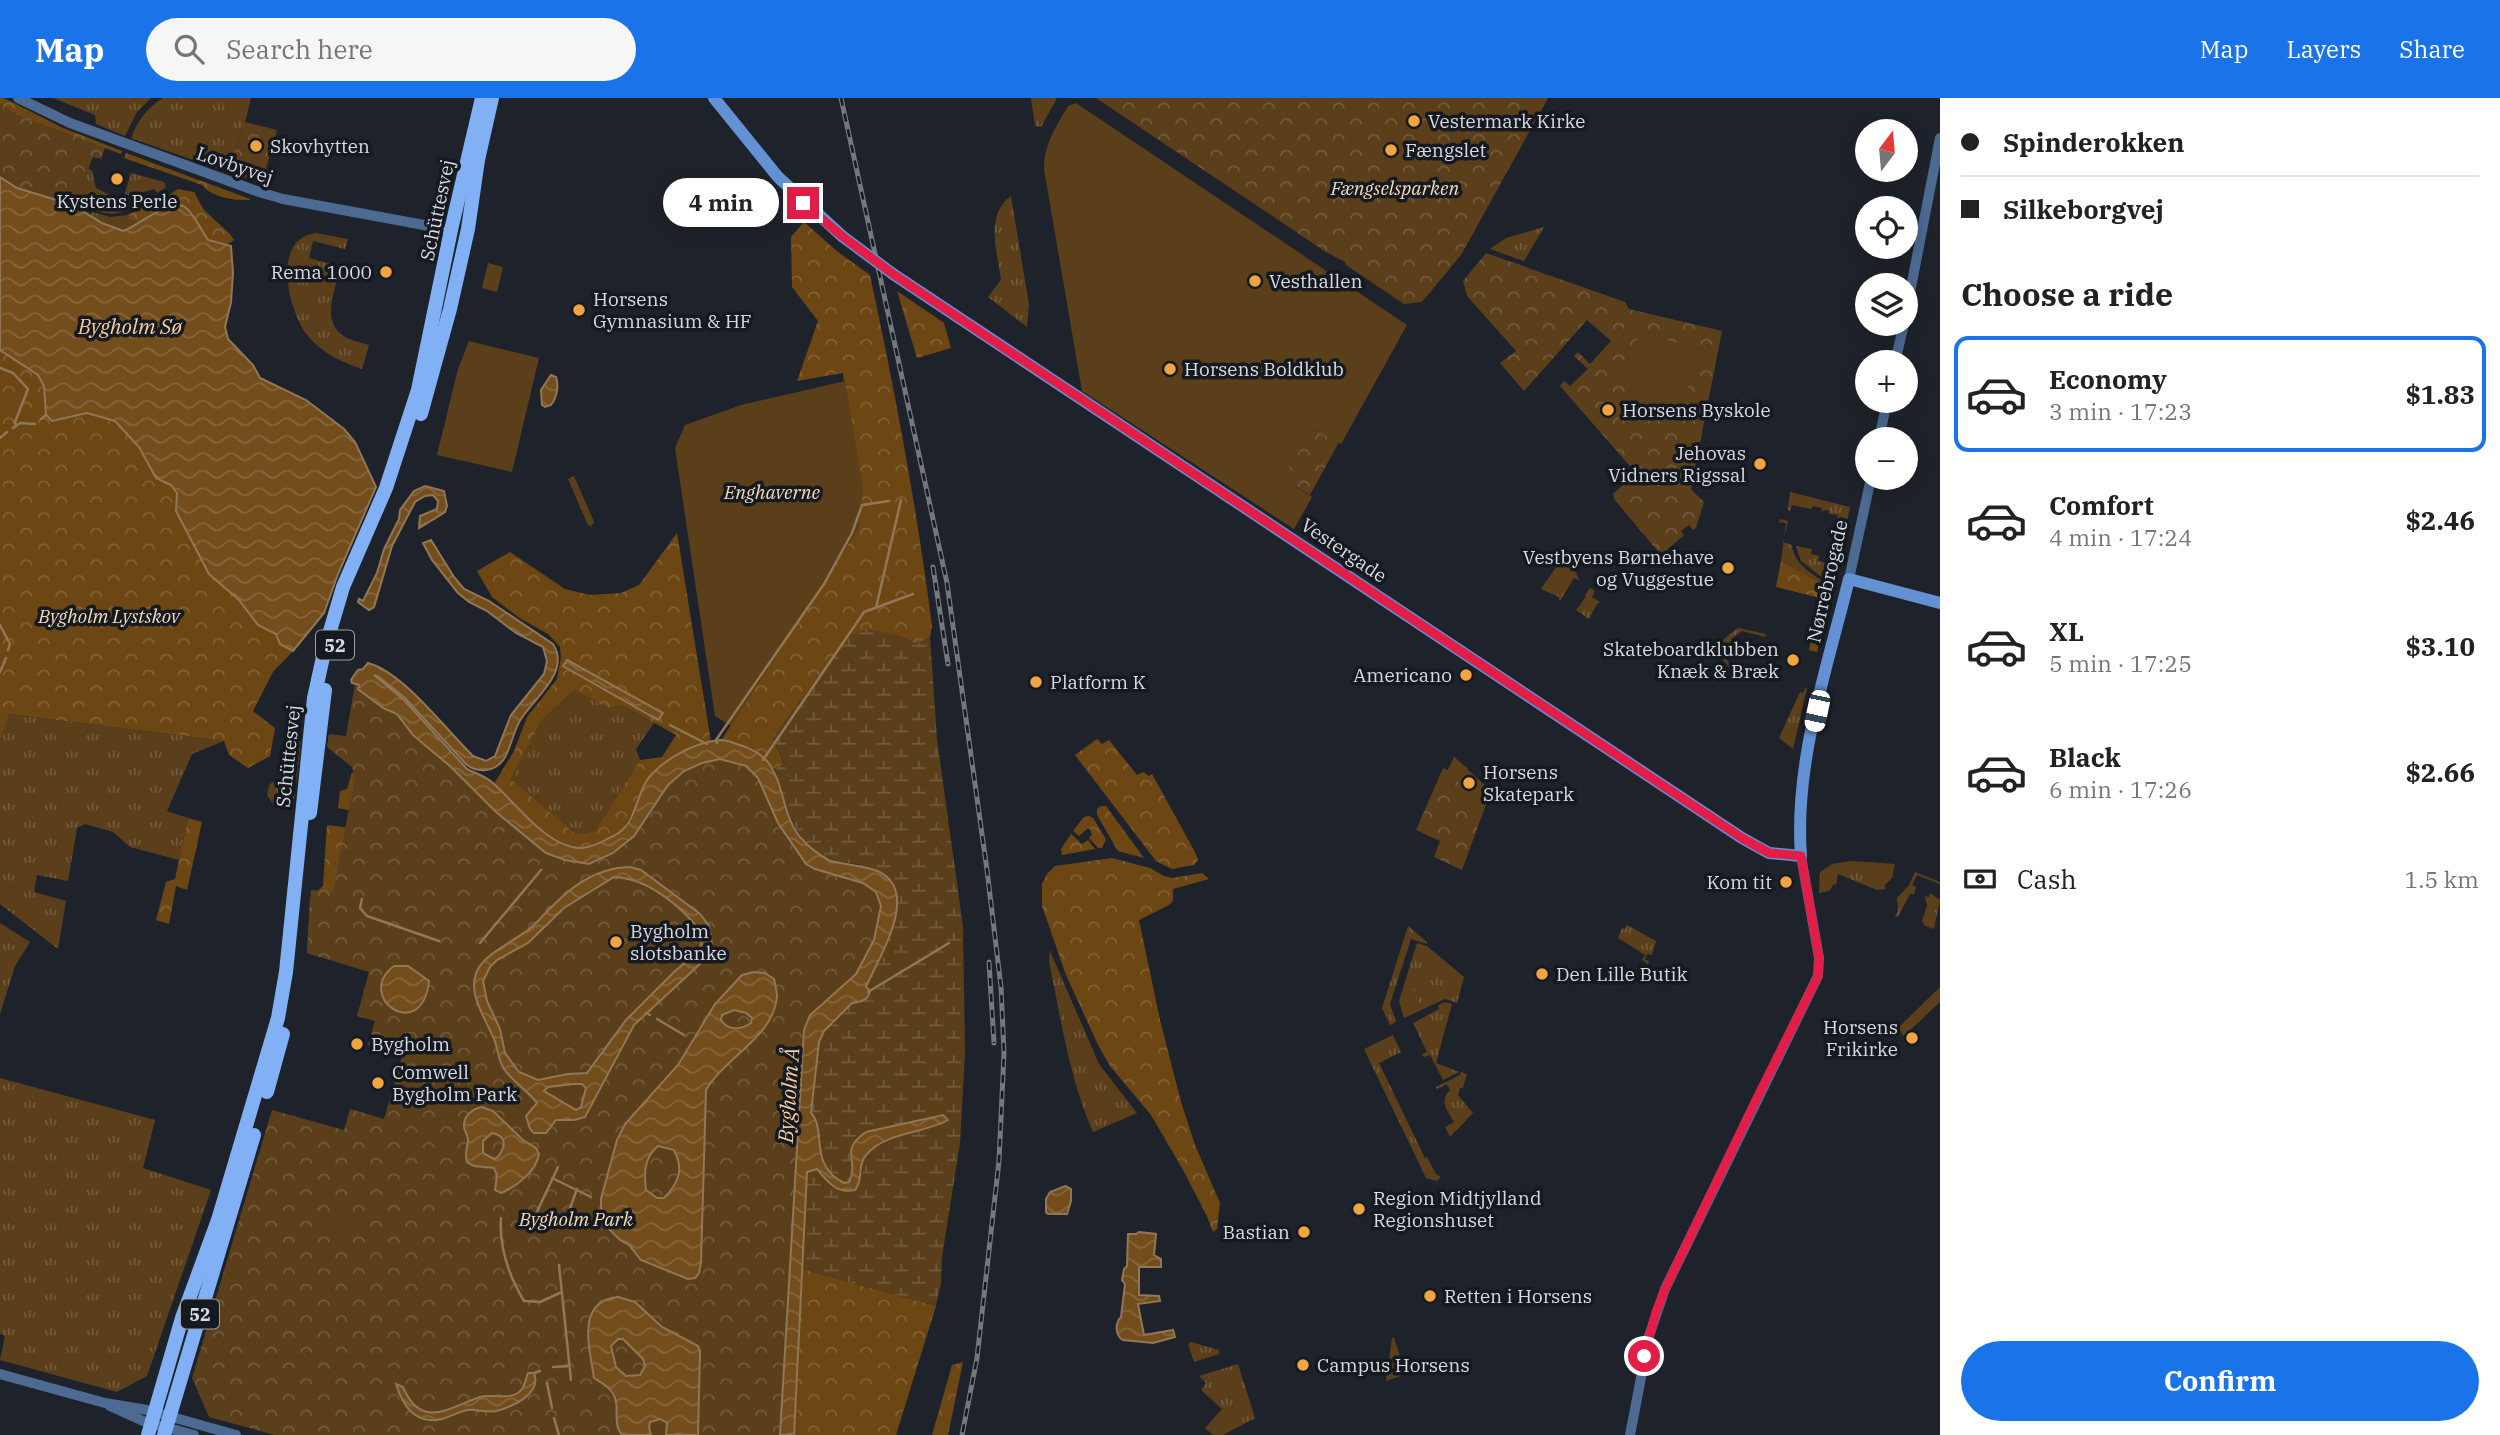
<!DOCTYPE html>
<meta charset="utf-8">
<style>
:root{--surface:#fff;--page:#f6f6f6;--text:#222;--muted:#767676;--line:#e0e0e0;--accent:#1a73e8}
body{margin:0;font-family:"IBM Plex Serif",serif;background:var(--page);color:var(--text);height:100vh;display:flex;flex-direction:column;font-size:26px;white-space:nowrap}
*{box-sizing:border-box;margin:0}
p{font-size:23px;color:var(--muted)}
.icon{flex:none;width:38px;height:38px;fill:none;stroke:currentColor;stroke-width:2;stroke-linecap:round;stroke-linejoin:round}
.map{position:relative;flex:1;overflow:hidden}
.drawer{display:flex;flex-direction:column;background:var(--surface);width:560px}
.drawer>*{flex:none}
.banner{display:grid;align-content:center;height:154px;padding:0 21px;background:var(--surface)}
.needle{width:46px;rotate:16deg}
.controls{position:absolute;left:1855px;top:21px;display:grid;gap:14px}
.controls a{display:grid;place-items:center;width:63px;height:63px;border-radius:50%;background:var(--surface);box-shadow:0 4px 18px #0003;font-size:35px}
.end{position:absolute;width:32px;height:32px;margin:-16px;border:9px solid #e11d48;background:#fff;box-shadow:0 0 0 4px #fff}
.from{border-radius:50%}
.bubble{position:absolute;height:49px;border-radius:24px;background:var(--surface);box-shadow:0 4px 18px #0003;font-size:23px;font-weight:700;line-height:49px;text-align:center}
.car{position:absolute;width:21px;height:42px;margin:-21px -10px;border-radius:9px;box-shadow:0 0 5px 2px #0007;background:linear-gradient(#fff 24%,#345 0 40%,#fff 0 76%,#345 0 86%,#fff 0)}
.banner b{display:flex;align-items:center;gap:24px;height:66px;font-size:26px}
.banner b+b{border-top:2px solid var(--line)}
.banner i{width:18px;height:18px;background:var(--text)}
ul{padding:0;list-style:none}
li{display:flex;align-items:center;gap:21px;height:116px;margin:0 14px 10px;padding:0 7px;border:4px solid transparent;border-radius:14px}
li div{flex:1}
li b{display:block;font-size:26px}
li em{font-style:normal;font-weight:700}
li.on{border-color:var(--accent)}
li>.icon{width:63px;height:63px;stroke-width:1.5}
h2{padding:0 21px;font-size:32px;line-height:84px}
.pay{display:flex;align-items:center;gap:18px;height:77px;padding:0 21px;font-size:26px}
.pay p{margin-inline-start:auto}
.cta{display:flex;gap:14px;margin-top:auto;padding:14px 21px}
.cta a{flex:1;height:80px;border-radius:42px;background:var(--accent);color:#fff;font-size:28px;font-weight:700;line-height:80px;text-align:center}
header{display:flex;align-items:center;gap:42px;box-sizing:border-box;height:98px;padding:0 35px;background:var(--accent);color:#fff}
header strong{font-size:33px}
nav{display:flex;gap:38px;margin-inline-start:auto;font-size:24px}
.search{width:490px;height:63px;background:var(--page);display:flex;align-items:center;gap:18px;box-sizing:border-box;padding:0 24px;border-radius:38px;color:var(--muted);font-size:26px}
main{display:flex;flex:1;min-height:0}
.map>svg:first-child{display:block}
.grass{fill:url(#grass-tufts)}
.forest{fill:url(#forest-crowns);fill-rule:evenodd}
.wetland{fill:url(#wetland-marsh)}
.park{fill:url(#park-crowns)}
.garden{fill:#5b3f1b}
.water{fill:url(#water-waves);stroke:#917756;stroke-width:2;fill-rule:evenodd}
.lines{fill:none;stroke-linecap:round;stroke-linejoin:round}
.stream{stroke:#917756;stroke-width:2.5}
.tertiary{stroke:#4d6a93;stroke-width:10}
.secondary{stroke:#6391d3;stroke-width:12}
.primary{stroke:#81b1f4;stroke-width:14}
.rail-casing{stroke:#73777e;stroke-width:5}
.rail{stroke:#151a21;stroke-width:2.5;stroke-dasharray:8;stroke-linecap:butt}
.secondary-bridge{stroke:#6391d3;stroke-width:12}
.route{stroke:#e11d48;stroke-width:9}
.poi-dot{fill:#f1a540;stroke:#151a21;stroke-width:2.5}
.labels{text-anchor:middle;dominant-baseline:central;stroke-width:7;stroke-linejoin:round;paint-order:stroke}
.shield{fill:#151a21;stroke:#9da0a6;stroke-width:2}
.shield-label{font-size:18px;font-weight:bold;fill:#d7dadf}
.poi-label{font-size:19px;fill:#d7dadf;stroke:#151a21;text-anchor:start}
.street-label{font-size:19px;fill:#d7dadf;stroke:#151a21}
.park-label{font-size:19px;font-style:italic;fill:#f7daba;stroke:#151a21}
.water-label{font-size:21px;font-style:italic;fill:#f9ce9d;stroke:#151a21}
</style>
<header>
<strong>Map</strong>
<div class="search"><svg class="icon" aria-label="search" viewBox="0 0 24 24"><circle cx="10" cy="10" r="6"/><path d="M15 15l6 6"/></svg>Search here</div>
<nav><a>Map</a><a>Layers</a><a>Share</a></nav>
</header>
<main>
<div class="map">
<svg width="1940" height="1337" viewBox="0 0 1940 1337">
<defs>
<pattern id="grass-tufts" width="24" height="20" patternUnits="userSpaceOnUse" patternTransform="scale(1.75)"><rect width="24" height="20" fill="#5b3f1b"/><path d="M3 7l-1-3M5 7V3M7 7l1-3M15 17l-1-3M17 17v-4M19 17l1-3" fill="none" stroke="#725a3c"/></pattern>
<pattern id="forest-crowns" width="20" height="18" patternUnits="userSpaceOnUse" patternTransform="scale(1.75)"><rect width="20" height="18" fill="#6d4713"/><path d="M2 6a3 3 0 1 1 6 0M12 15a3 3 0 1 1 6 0" fill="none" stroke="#816135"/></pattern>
<pattern id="wetland-marsh" width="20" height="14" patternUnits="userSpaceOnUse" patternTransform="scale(1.75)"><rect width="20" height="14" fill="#5b3f1b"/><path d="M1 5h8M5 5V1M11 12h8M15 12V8" fill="none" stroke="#725a3c"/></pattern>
<pattern id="park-crowns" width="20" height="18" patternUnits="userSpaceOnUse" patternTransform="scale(1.75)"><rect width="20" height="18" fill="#5b3f1b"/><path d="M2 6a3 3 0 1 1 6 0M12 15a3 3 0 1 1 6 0" fill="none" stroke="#725a3c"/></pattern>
<pattern id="water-waves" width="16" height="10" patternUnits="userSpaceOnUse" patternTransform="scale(1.75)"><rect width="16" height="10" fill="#734d1b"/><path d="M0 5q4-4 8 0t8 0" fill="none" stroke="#86663c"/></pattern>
</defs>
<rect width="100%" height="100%" fill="#1e232b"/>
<g class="grass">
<path d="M53 0H151L137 14 125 38 96 26 95 17Z"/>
<path d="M163 0H251L245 24 227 74 131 40C138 22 147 10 163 0Z"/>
<path d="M1031 0H1057L1041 29 1035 28Z"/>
<path d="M88 70 92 73 96 90 130 107 131 109C112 123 94 112 75 103Z"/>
<path d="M131 75 164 84 166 89 158 95 154 91 133 97 131 101 124 98Z"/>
<path d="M1011 98 1029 207 1027 229 988 199 1001 182C998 156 984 117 1011 98Z"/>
<path d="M92 114 110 119 128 117 130 122 139 125 123 133 90 119Z"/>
<path d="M1544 129 1524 163 1490 151 1506 140Z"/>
<path d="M316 135 348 141 345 151 313 143 309 160 341 169C335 192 319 226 347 240 354 243 362 245 369 247L362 271C341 264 322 255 307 237 288 212 271 140 316 135Z"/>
<path d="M574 378 594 424 591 428 588 427 568 381Z"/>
<path d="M1790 394 1850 409 1844 438 1834 435 1838 417 1829 416V413L1825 412 1821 414 1822 410 1813 408 1811 411 1792 407 1790 413 1788 412Z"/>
<path d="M1780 421 1788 423 1783 444 1792 447C1793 467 1816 478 1832 489L1831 494 1825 487 1781 463 1786 425 1779 424Z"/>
<path d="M1833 439 1843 441 1832 487 1801 463 1796 448 1812 451 1811 456 1819 458 1818 463 1827 465Z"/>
<path d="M1564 458 1569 459 1579 482 1574 480 1560 503 1559 499 1541 491Z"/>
<path d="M1590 490 1595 493 1592 499 1600 504 1597 506 1589 521 1576 512 1586 499 1585 497Z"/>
<path d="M1738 530 1766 536 1765 539 1742 533 1731 541 1739 551 1732 556 1726 549 1720 553 1735 573 1733 575 1718 555 1714 558 1710 552Z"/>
<path d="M576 590 606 610 622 607 654 625 636 651 640 662 595 733 576 736 511 681 542 622Z"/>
<path d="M1805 590H1807L1793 651 1779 640 1800 594 1803 595Z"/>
<path d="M8 616 224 643 192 656 167 713 188 720 179 762 130 749 113 734 85 726 77 730 68 783 37 777 34 794 66 803 58 851 0 806V642Z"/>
<path d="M287 635 301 644 296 685 289 679 282 676 289 658Z"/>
<path d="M278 680 291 684 295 693 293 708 287 705 289 711 274 707 267 697 269 687Z"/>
<path d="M1852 763 1895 766 1892 780 1884 788 1886 791 1877 792 1838 776 1836 787 1834 786 1829 793 1819 795 1820 774 1832 766Z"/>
<path d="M1915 774 1940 784V786L1917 777 1912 787 1916 789 1914 796H1910L1898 819 1895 818 1898 813 1897 800 1909 787Z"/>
<path d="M1930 795 1940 802 1934 831 1925 828 1922 823 1927 808 1925 798 1929 799Z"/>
<path d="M0 825 30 844 15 868 0 916Z"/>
<path d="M1627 827 1656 843 1652 857 1647 856 1645 862 1649 863 1646 871 1644 869 1647 865 1642 862 1645 857 1618 840 1622 830 1625 831Z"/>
<path d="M1408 828 1427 844V846L1411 841 1390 906 1396 924 1390 927 1382 910Z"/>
<path d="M1417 845 1427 848 1464 879 1457 905 1445 901 1404 920 1399 903Z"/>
<path d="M1050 853 1099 966 1137 1015 1093 1034C1069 979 1061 921 1049 863Z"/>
<path d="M1940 889V904L1904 938 1897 931Z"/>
<path d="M1445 904 1452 906 1436 965 1459 974 1443 982 1430 957 1424 959 1422 956 1427 954 1413 925 1439 911 1438 907Z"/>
<path d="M1393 937 1401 954 1379 965 1425 1060 1427 1059 1436 1076 1441 1079 1437 1083 1426 1080 1364 951Z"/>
<path d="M1461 974 1467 976 1463 990H1460L1458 997 1473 1015 1450 1039 1445 1029 1454 1024C1447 1012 1439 1003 1450 992L1447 986 1437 991 1436 989 1460 977Z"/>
<path d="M0 980 155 1022 143 1070 211 1092 147 1278 117 1294 0 1262 5 1238 0 1236Z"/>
<path d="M1392 1240H1394L1406 1276 1386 1283Z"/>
<path d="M1191 1244 1219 1252V1256L1194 1264 1188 1246Z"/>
<path d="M1238 1266 1255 1320 1223 1337H1213L1205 1330 1222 1311 1201 1292 1206 1285 1199 1278Z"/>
</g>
<g class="forest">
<path d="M0 0H4L63 30 122 53 121 56 18 18 0 6Z"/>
<path d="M126 55 250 101 249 102C235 103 211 99 202 87L124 60Z"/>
<path d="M178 91 194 94 204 112 230 136 234 142 228 146 208 142 186 109 168 108 139 125 130 122 128 117 149 106 152 108Z"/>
<path d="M804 124 838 154 870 177C895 293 917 410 932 528L930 539 917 546 897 537H849L773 640 784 666 775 671 752 650 722 641 859 429 843 275 797 283 818 223 792 189 791 139Z"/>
<path d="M897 193 944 225 951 250 917 260Z"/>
<path d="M0 252 37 277 44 288 46 317 52 323 87 315 115 323 139 349 156 379 171 387 177 395 176 414 209 476 239 502 258 527 276 536 280 546 293 553 273 574 253 613 275 630 270 658 248 670 229 657 224 643 9 616 0 642Z"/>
<path d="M677 435 711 644 678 655 631 717 622 733 603 744 582 750 565 746 544 735 494 686 514 653 527 619 557 581 561 559 560 549 548 536 521 521 492 499 477 473 510 454 565 491 590 497 621 495 639 487ZM575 591 607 610 622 607 676 637 662 659 640 662 595 733 576 736 511 681 542 622Z"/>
<path d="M1781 463 1825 487 1831 494 1817 554 1809 552 1820 500 1776 489Z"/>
<path d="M1097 641 1102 646 1109 642 1137 677 1143 674 1149 678 1152 676 1195 754 1198 762 1194 767 1172 771 1156 763 1075 657Z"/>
<path d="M352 674 359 680 362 715 338 710 340 693 347 691Z"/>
<path d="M1101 708H1106L1144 760 1118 753 1097 717V711Z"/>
<path d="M1089 718 1093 720 1106 741 1102 750H1098L1089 740 1092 737 1090 731H1087L1079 738 1073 733 1084 719Z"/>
<path d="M188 720 202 724 187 792 176 788 169 826 156 822 166 784 175 781Z"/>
<path d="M327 727 351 730 330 862 307 855 310 800 323 788Z"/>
<path d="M1071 736 1082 746 1088 742 1095 751 1062 757 1061 751Z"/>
<path d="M1112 760 1150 770 1164 778 1172 780 1202 775 1209 781 1173 791V803L1169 807 1139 822 1160 922 1181 1004 1195 1047 1220 1105 1217 1131 1213 1134 1207 1118 1182 1070 1151 1017 1110 968 1099 949 1066 877 1042 808V786L1047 776 1055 768Z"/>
<path d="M802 1171 936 1208 896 1337H794Z"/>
<path d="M963 1264 948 1337H932L952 1267Z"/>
</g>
<path class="wetland" d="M869 531 897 537 917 546 930 539 937 641 963 829 965 955 960 1045 942 1159 941 1185 936 1208 802 1171 807 1074 817 1071 832 1089 841 1093 862 1075 863 1059C885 1038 920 1033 947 1022L943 1017 866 1034 850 1057 853 1070 850 1084 844 1085C808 1067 827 1032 811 1016L819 944 824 933 852 905 861 904 893 829 859 766C799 764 789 720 775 671L784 665 773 640 849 537Z"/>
<g class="park">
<path d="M1096 0H1548L1461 157 1422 204 1404 206 1346 167 1345 164 1326 154Z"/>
<path d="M0 6 18 18 105 50 101 61 93 59 73 107 17 90 0 79Z"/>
<path d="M245 24 277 32 262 85 227 74Z"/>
<path d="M1486 155 1625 204 1629 211 1722 233 1691 391 1704 404 1696 430 1693 432 1689 427 1681 433 1684 437 1661 457 1614 401 1613 396 1636 375 1560 288 1564 283 1570 288 1588 271 1574 258 1578 254 1590 266 1611 243 1587 222 1524 293 1500 265 1516 253 1467 198 1463 183Z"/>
<path d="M1314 331 1339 344 1310 397 1281 380Z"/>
<path d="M355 586 383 610 397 616 413 637 451 669 496 714 546 755 565 762 634 738 668 687 684 673 702 665 720 661 746 668 758 680 778 725 815 771 863 785 876 794 881 808 874 842 856 876 849 884 820 906 804 932 780 1337H275L209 1319 192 1280 272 1012 344 1032 350 1011 384 1021 402 958 368 947 375 923 357 918 369 874 307 855 311 792 333 794 355 679 352 669 327 649 329 636 346 638Z"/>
<path d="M1454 659 1491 693 1462 772 1434 759 1440 743 1416 732 1443 670 1448 672Z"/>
<path d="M1415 890 1418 895 1415 898 1421 909 1404 917 1400 903Z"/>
</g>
<g class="garden">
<path d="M1076 5 1407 227 1341 346 1314 331 1282 380 1312 399 1294 431 1082 293 1044 71C1044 46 1056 29 1068 8Z"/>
<path d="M488 165 503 169 497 194 482 190Z"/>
<path d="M1638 236 1697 249 1680 324 1621 312Z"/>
<path d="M469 243 539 260 512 374 437 357 458 271Z"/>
<path d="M845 283 863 390 859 429 731 628 715 618 675 350 685 327 741 307Z"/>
<path d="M1454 659 1468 671V678L1477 683 1488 695 1481 715 1466 710 1473 694 1463 690 1448 673Z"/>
<path d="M330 1116 352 1125 346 1142 324 1134Z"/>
</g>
<g class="water">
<path d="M0 79 17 90 73 107 102 125 123 133C138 128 171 99 185 109 194 116 201 132 208 142L231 148 233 175 231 204 225 229 228 241 253 267 260 280 306 302 344 331 355 344 376 389 338 476 324 515 293 553 280 546 276 536 258 527 239 502 209 476 176 413 177 395 171 387 156 380 139 349 115 323 87 315 52 323 46 317 44 288 38 277 0 252Z"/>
<path d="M551 277 556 279C559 288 557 299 551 307L545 309 542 307 541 292Z"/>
<path d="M425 388 444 393 447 408 445 414 419 430 420 418 437 411 438 403 433 397 425 398 415 404 392 448 374 509 369 512 358 504 359 501 363 503 377 475 384 451 399 421 400 412 414 393Z"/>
<path d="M431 442 454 479 464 491 489 503 553 546C571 574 534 600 521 621 509 639 511 669 486 672 478 673 472 671 466 666L405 600 379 579 374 577 404 602 467 671C477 676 486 678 494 686 517 706 548 751 582 750 590 749 601 745 607 741 611 739 617 737 621 733 638 719 637 689 654 674 671 657 696 645 719 642 726 641 733 645 740 647 790 662 774 705 800 739 807 747 819 757 829 762 849 770 889 764 896 794 903 822 877 864 866 889L870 893C869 902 860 904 852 905L824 933 819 944 811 1015C827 1032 808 1067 844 1085L849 1084C860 1062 838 1053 866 1034L943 1017 948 1022C923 1036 885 1034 866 1057 857 1067 864 1081 855 1092 836 1096 828 1084 817 1071L807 1074 794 1337H780L804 932 810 917 856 876 874 842 881 808 876 794 863 785 815 771 806 766 778 725 758 680 746 668 720 661 702 665 684 673 668 687 634 738 613 755 589 766 565 762 546 755 496 714 451 669 413 637 397 616 383 610 358 591 359 587 352 585 351 582 358 572 363 571 368 565C403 574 446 632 473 658L486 663 495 658 511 617 544 576 547 563 543 549 516 535 487 513 469 504 458 495 432 462 423 445Z"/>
<path d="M567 562 663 615 658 622 563 568Z"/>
<path d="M630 769 641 772 700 816 709 828 712 846 708 857 700 866 634 927 585 1019 574 1022H556L546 1035H534L530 1031 526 1018 537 1005C528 993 513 984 504 971 498 962 498 950 494 941 484 917 460 886 485 862 500 847 522 840 537 824 563 796 589 770 630 769ZM614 779C648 780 682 809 702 835L700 852 674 874 626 922 587 975 568 976 538 982 519 974 505 955 500 931 487 903 483 883 490 869 497 862 528 845 564 810ZM574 986H582L586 990 581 1009 576 1012 544 993 548 989Z"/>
<path d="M394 868H408L429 883C422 947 353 899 394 868Z"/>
<path d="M754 874 765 875 774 881C775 886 777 893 777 898 774 939 725 959 706 992L701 1164 699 1175 695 1180 688 1181 641 1162 629 1147 620 1142 605 1127 601 1115V1101L617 1042 625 1026 678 967 715 906 742 877ZM734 912 746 915 752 920 751 925C741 932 728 933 721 922L722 917ZM658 1048 674 1052C684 1071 679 1085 664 1100H657L646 1092C644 1074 644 1060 658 1048Z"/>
<path d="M482 1009 493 1013 523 1042 536 1050 539 1056C536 1074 517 1088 501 1095L495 1092 497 1077 494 1070 474 1068 467 1064C464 1054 468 1050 468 1041 468 1040 464 1030 464 1029 463 1018 472 1011 482 1009ZM492 1035C507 1038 506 1048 498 1059L494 1061 483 1055V1043Z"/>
<path d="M1065 1088 1071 1091V1103L1067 1116H1048L1046 1114V1101L1050 1094Z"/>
<path d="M1139 1134 1156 1136 1154 1157 1161 1161V1169H1139V1197L1159 1198 1160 1203 1138 1206 1144 1237 1173 1232 1175 1239 1153 1245 1123 1242C1115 1238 1115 1225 1121 1219L1125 1186 1122 1182 1124 1171 1127 1168 1128 1136H1136Z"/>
<path d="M618 1199 635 1204 662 1229 698 1248 700 1253 698 1337H666L667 1325 660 1321 650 1324 649 1329 651 1337H622C611 1324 622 1308 612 1294 608 1288 600 1284 594 1280 590 1251 575 1203 618 1199ZM618 1241H623L643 1261 645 1268 640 1277 626 1278 616 1269 611 1248Z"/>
<path d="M528 1275H534C542 1296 512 1309 496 1313 487 1315 477 1311 468 1312 459 1313 451 1319 442 1321 416 1327 403 1309 396 1286L403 1289C421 1332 448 1310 480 1299 493 1295 512 1304 522 1291 525 1287 526 1280 528 1275Z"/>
</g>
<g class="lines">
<g class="stream">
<path d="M0 270 13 275 28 291 15 324 16 328"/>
<path d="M41 321 46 317"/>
<path d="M13 330 20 325 35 326"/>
<path d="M0 340 7 334"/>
<path d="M876 510 901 402"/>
<path d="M0 527 10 546 8 552"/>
<path d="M0 574 6 560"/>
<path d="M670 627 707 646"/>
<path d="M717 645 716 642 824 486 852 435 862 407 889 403"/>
<path d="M763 662 864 514 913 496"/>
<path d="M362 801 360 810 367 818 439 843"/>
<path d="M480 845 541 772"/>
<path d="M868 894 949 845"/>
<path d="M646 915 650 917"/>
<path d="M657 921 684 937"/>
<path d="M552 1080 591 1099"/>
<path d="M570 1110 577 1091"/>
<path d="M535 1118 558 1069"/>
<path d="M501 1120C499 1150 509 1178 524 1203L540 1204 562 1194"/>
<path d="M559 1167 571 1282"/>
<path d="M553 1269 569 1268"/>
<path d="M534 1275 540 1273"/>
<path d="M547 1285 552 1310"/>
<path d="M554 1320 559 1337"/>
</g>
<g class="tertiary">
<path d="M18 0 70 25 259 94 283 101 451 132"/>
<path d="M1906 215 1940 40"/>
<path d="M1895 264 1904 226"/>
<path d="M1879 341 1887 303"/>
<path d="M1849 481 1871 380"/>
<path d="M0 1276 105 1305 147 1312 236 1337"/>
<path d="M110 1308 143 1323 194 1337"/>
<path d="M1630 1337 1649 1238 1665 1191 1818 878 1819 860 1801 758"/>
</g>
<g class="secondary">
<path d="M714 0 778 79 842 138"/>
<path d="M893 176 1742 740 1769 755 1801 758C1794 664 1827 571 1849 481L1940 505"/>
</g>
<g class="primary">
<path d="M421 316 450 211 468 131 478 62 492 0"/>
<path d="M310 715 325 592"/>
<path d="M267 994 283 936"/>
<path d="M148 1337 182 1220 218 1122 278 920 286 874 314 600 325 550 343 489 386 390 418 292 451 132 482 0"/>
<path d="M164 1337 254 1037"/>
</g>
<defs>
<g id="rail">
<path d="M841 0 947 485 987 772 1001 889 1004 955 999 1063 977 1260 962 1337"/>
<path d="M933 469 948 566"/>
<path d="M989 864 994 945"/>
</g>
</defs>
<use href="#rail" class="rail-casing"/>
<use href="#rail" class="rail"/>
<path class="secondary-bridge" d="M842 138 893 176"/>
</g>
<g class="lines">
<path class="route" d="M803 105 842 138 893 176 1742 740 1769 755 1801 758 1819 860 1818 878 1756 1002 1665 1191 1656 1214 1644 1258"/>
</g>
<g class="poi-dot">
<circle cx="1414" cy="23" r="7"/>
<circle cx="256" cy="48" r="7"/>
<circle cx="1391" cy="52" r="7"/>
<circle cx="117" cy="81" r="7"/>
<circle cx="386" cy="174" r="7"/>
<circle cx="1255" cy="183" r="7"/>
<circle cx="579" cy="212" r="7"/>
<circle cx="1170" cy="271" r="7"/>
<circle cx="1608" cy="312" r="7"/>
<circle cx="1760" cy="366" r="7"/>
<circle cx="1728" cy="470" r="7"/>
<circle cx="1793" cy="562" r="7"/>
<circle cx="1466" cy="577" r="7"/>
<circle cx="1036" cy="584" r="7"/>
<circle cx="1469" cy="685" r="7"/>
<circle cx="1786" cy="784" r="7"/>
<circle cx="616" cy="844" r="7"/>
<circle cx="1542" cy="876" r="7"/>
<circle cx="1912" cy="940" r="7"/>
<circle cx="357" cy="946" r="7"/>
<circle cx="378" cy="985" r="7"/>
<circle cx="1359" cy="1111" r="7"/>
<circle cx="1304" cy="1134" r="7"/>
<circle cx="1430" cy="1198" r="7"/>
<circle cx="1303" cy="1267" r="7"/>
</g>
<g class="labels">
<g class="shield">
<rect x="316" y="532.5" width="38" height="29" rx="5"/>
<rect x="181" y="1201.5" width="38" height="29" rx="5"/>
</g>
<g class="shield-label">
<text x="335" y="547">52</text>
<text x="200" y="1216">52</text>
</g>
<g class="poi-label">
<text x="1428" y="23">Vestermark Kirke</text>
<text x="270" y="48">Skovhytten</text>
<text x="1405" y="52">Fængslet</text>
<text x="117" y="103" text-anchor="middle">Kystens Perle</text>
<text x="372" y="174" text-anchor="end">Rema 1000</text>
<text x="1269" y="183">Vesthallen</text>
<text x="593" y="201">Horsens<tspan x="593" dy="22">Gymnasium &amp; HF</tspan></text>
<text x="1184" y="271">Horsens Boldklub</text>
<text x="1622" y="312">Horsens Byskole</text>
<text x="1746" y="355" text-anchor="end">Jehovas<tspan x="1746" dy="22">Vidners Rigssal</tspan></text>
<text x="1714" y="459" text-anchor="end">Vestbyens Børnehave<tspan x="1714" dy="22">og Vuggestue</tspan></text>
<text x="1779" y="551" text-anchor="end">Skateboardklubben<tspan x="1779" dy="22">Knæk &amp; Bræk</tspan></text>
<text x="1452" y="577" text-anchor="end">Americano</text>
<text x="1050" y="584">Platform K</text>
<text x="1483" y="674">Horsens<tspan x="1483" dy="22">Skatepark</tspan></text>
<text x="1772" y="784" text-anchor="end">Kom tit</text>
<text x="630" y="833">Bygholm<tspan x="630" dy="22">slotsbanke</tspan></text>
<text x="1556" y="876">Den Lille Butik</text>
<text x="1898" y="929" text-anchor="end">Horsens<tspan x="1898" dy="22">Frikirke</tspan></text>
<text x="371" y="946">Bygholm</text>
<text x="392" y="974">Comwell<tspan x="392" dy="22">Bygholm Park</tspan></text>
<text x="1373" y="1100">Region Midtjylland<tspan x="1373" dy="22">Regionshuset</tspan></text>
<text x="1290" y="1134" text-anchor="end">Bastian</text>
<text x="1444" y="1198">Retten i Horsens</text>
<text x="1317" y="1267">Campus Horsens</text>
</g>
<g class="street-label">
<text transform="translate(235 67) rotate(19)">Lovbyvej</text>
<text transform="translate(437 112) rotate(-78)">Schüttesvej</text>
<text transform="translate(1344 452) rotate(34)">Vestergade</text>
<text transform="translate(1827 483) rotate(-77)">Nørrebrogade</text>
<text transform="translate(288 658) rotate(-84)">Schüttesvej</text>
</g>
<g class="park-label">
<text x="1395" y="90">Fængselsparken</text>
<text x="772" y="394">Enghaverne</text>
<text x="109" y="518">Bygholm Lystskov</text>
<text x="576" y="1121">Bygholm Park</text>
</g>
<g class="water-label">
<text x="130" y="228">Bygholm Sø</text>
<text transform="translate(788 997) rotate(-86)">Bygholm Å</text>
</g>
</g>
</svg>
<div class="controls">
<a><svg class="needle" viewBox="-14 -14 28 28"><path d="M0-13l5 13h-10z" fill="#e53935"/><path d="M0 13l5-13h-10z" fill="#767676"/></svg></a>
<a><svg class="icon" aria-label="locate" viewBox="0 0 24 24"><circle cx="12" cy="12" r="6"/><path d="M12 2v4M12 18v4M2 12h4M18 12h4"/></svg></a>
<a><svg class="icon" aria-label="layers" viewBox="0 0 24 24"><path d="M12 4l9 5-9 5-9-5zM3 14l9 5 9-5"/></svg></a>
<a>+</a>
<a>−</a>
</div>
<i class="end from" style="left:1644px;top:1258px"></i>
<i class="end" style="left:803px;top:105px"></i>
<div class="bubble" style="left:663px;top:80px;width:116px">4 min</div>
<i class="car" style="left:1817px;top:613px;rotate:192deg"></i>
</div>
<section class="drawer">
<div class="banner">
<b><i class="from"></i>Spinderokken</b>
<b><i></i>Silkeborgvej</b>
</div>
<h2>Choose a ride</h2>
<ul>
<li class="on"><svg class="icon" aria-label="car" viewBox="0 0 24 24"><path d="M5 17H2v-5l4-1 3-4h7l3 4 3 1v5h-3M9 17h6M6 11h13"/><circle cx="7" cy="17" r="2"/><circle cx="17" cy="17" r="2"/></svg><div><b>Economy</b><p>3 min · 17:23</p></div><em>$1.83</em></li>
<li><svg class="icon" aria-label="car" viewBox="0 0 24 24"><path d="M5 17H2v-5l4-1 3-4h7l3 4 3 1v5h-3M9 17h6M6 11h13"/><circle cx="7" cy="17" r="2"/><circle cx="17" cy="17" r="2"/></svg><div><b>Comfort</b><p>4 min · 17:24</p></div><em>$2.46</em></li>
<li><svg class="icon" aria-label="car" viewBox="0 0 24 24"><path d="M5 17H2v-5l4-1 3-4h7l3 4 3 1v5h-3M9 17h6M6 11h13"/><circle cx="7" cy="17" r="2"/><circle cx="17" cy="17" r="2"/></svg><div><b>XL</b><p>5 min · 17:25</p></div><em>$3.10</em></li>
<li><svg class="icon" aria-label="car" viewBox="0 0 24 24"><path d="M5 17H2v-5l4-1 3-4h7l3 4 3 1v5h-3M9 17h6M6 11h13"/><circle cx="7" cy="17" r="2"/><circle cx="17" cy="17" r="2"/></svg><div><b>Black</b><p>6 min · 17:26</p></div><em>$2.66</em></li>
</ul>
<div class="pay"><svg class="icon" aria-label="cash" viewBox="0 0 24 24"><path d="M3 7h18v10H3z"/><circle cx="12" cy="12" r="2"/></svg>Cash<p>1.5 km</p></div>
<div class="cta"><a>Confirm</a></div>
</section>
</main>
